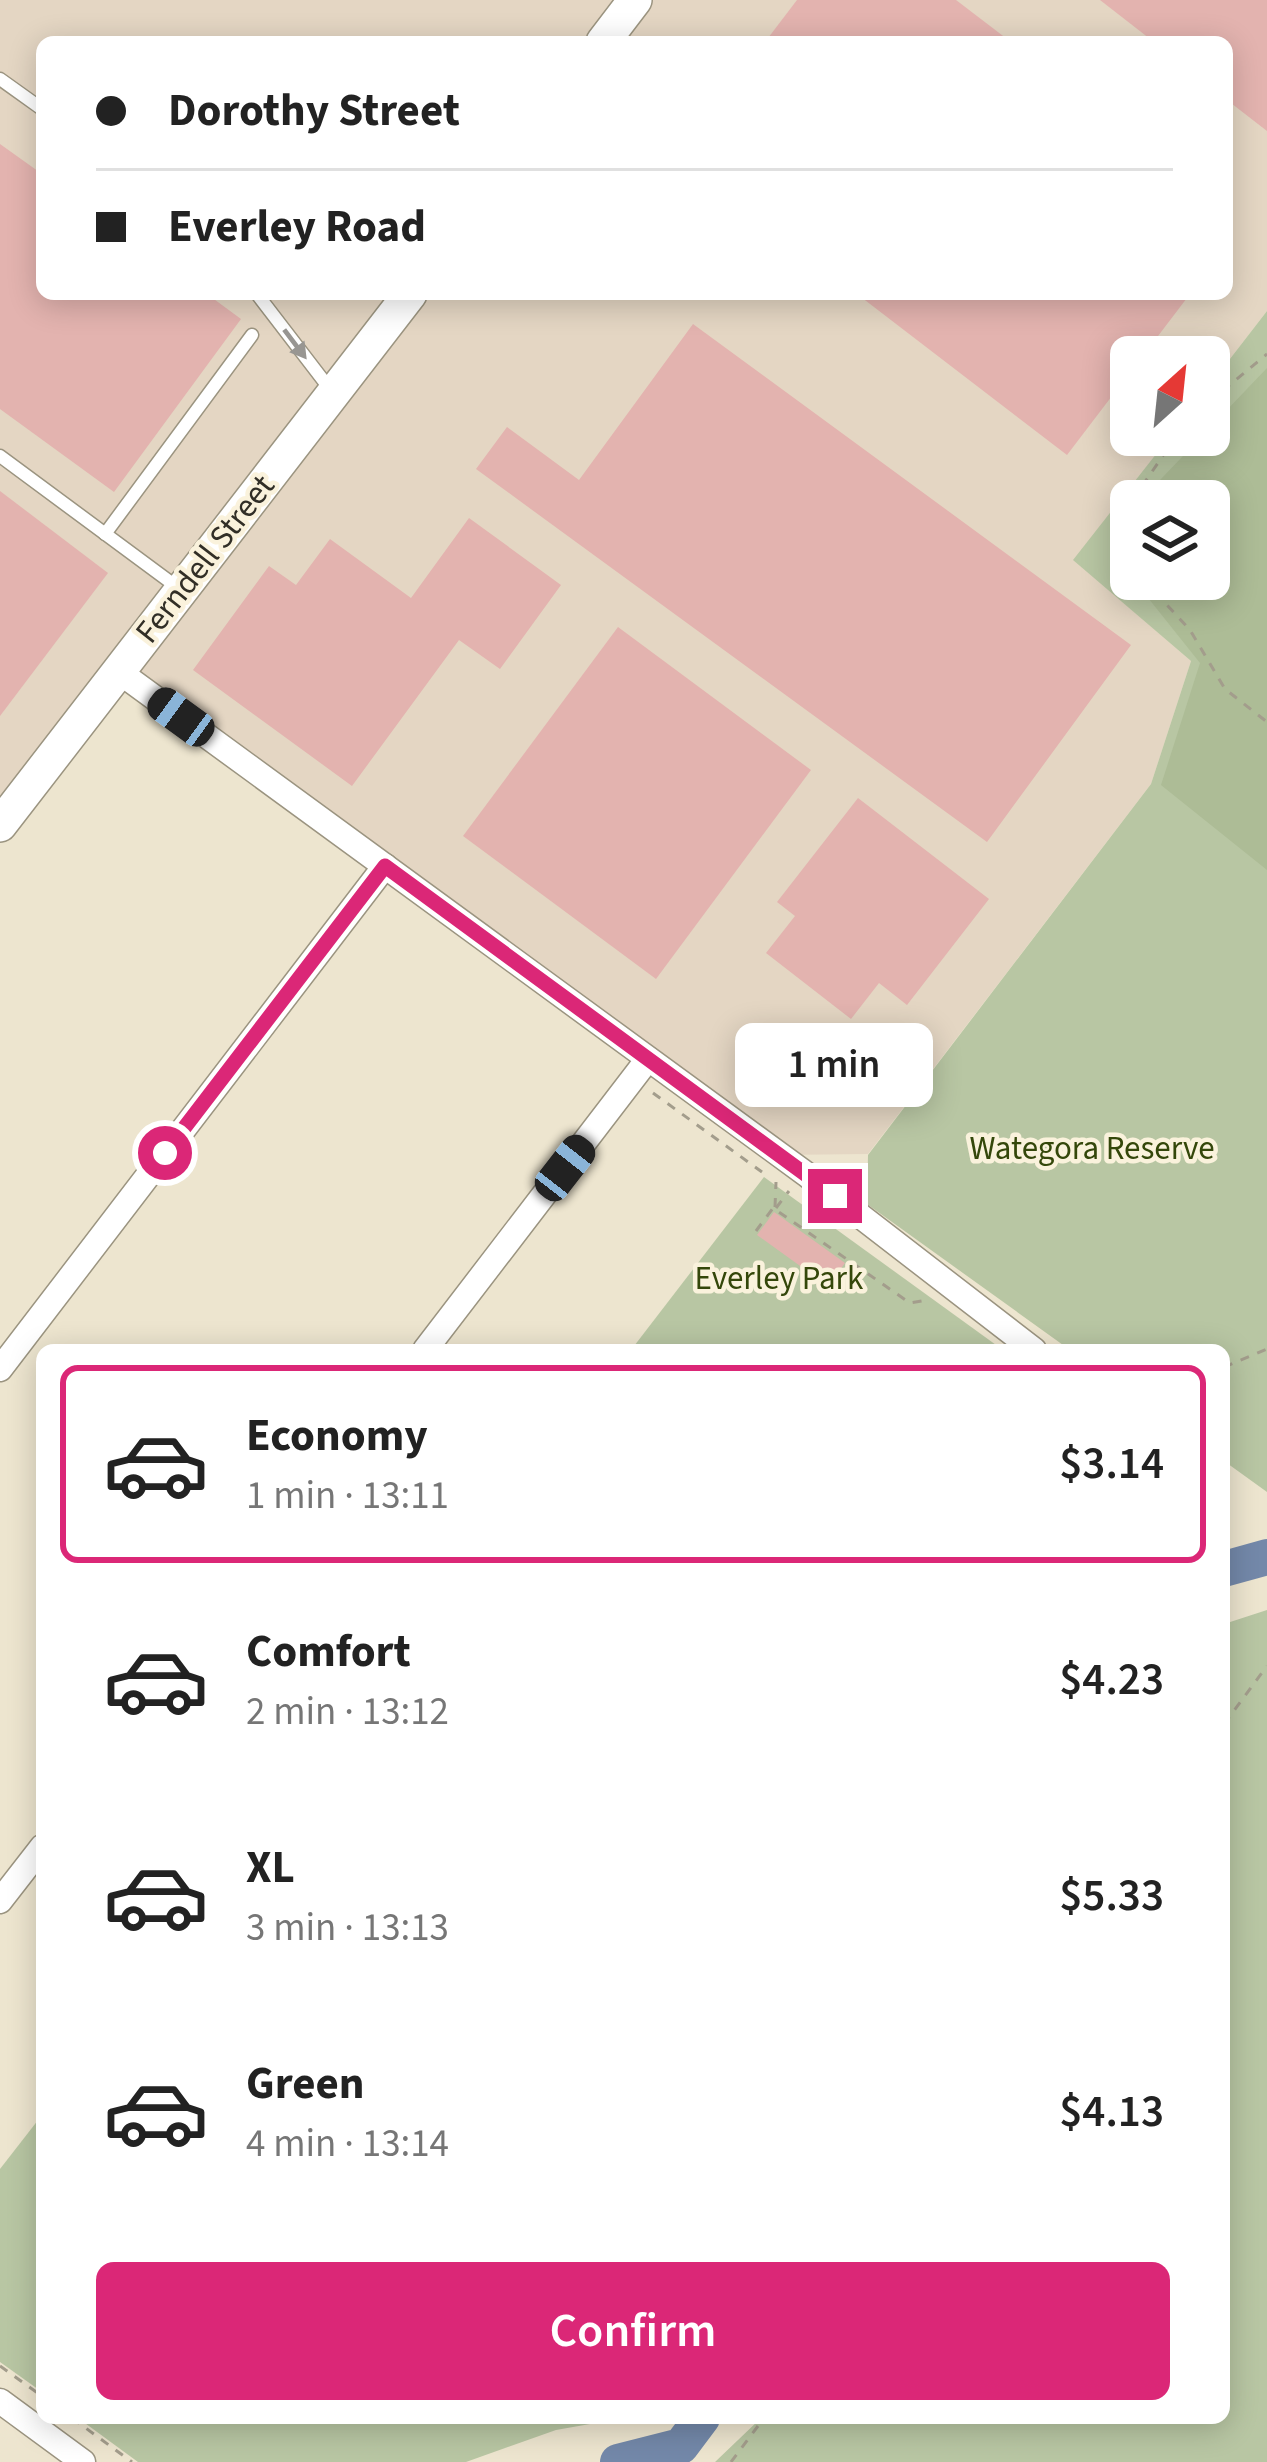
<!DOCTYPE html>
<meta charset="utf-8">
<style>
:root{--surface:#fff;--page:#f6f6f6;--text:#222;--muted:#767676;--line:#e0e0e0;--accent:#db2777}
body{margin:0;font-family:"Source Sans 3",sans-serif;background:var(--page);color:var(--text);height:100vh;display:flex;flex-direction:column;font-size:45px;white-space:nowrap}
*{box-sizing:border-box;margin:0}
p{font-size:39px;color:var(--muted)}
.icon{flex:none;width:66px;height:66px;fill:none;stroke:currentColor;stroke-width:2;stroke-linecap:round;stroke-linejoin:round}
.map{position:relative;flex:1;overflow:hidden}
.side{position:absolute;left:36px;top:1344px;width:1194px;height:1080px;display:flex;flex-direction:column;background:var(--surface);border-radius:18px;box-shadow:0 6px 30px #0003}
.side>*{flex:none}
.banner{position:absolute;left:36px;top:36px;width:1197px;height:264px;border-radius:18px;box-shadow:0 6px 30px #0003;display:grid;align-content:center;height:264px;padding:0 60px;background:var(--surface)}
.needle{width:78px;rotate:27deg}
.buttons{position:absolute;left:1110px;top:336px;display:grid;gap:24px}
.buttons a{display:grid;place-items:center;width:120px;height:120px;border-radius:18px;background:var(--surface);box-shadow:0 6px 30px #0003;font-size:60px}
.end{position:absolute;width:54px;height:54px;margin:-27px;border:15px solid #db2777;background:#fff;box-shadow:0 0 0 6px #fff}
.from{border-radius:50%}
.bubble{position:absolute;height:84px;border-radius:18px;background:var(--surface);box-shadow:0 6px 30px #0003;font-size:39px;font-weight:600;line-height:84px;text-align:center}
.car{position:absolute;width:36px;height:72px;margin:-36px -18px;border-radius:15px;box-shadow:0 0 9px 3px #0007;background:linear-gradient(#222 24%,#8ab4d8 0 40%,#222 0 76%,#8ab4d8 0 86%,#222 0)}
.banner b{display:flex;align-items:center;gap:42px;height:114px;font-size:45px}
.banner b+b{border-top:3px solid var(--line)}
.banner i{width:30px;height:30px;background:var(--text)}
ul{padding:21px 0 0;list-style:none}
li{display:flex;align-items:center;gap:36px;height:198px;margin:0 24px 18px;padding:0 36px;border:6px solid transparent;border-radius:18px}
li div{flex:1}
li b{display:block;font-size:45px}
li em{font-style:normal;font-weight:600}
li.current{border-color:var(--accent)}
li>.icon{width:108px;height:108px;stroke-width:1.5}
.primary-button{display:flex;gap:24px;margin-top:auto;padding:24px 60px}
.primary-button a{flex:1;height:138px;border-radius:18px;background:var(--accent);color:#fff;font-size:48px;font-weight:600;line-height:138px;text-align:center}
.map>svg:first-child{display:block}
.industrial{fill:#e4d6c3;fill-rule:evenodd}
.green{fill:#b8c6a3;fill-rule:evenodd}
.forest{fill:#adbc96}
.lines{fill:none;stroke-linecap:round;stroke-linejoin:round}
.river{stroke:#7388a9;stroke-width:36}
.building{fill:#e3b3af}
.lane-casing{stroke:#9b9480;stroke-width:15}
.street-casing{stroke:#9b9480;stroke-width:27}
.secondary-casing{stroke:#9b9480;stroke-width:36}
.path{stroke:#a39d8c;stroke-width:3;stroke-dasharray:9 9;stroke-linecap:butt}
.lane{stroke:#fff;stroke-width:12}
.street{stroke:#fff;stroke-width:24}
.secondary{stroke:#fff;stroke-width:33}
.oneway{fill:#989692}
.route{stroke:#db2777;stroke-width:15}
.labels{text-anchor:middle;dominant-baseline:central;stroke-width:9;stroke-linejoin:round;paint-order:stroke}
.street-label{font-size:33px;fill:#312e26;stroke:#faf2dc}
.park-label{font-size:33px;fill:#34470a;stroke:#faf2dc}
</style>
<div class="map">
<svg width="1267" height="2462" viewBox="0 0 1267 2462">
<rect width="100%" height="100%" fill="#ede5cf"/>
<path class="industrial" d="M0 0H1267V311L1209 386V357H1131V435H1171L1074 560 1191 661 1151 784 868 1154 778 1155 118 671 0 825ZM42 42H1227V294H42Z"/>
<g class="green">
<path d="M1267 311V1492L1224 1461V1350H1070L867 1204 868 1155 1151 784 1191 661 1073 560 1171 435H1209V386ZM1131 501H1209V579H1131Z"/>
<path d="M764 1177 1003 1350H631Z"/>
<path d="M1267 1610V2462H715L761 2418H1224V1624Z"/>
<path d="M42 2115V2392L0 2362V2169Z"/>
<path d="M78 2418H624L556 2430 466 2462H138Z"/>
</g>
<path class="forest" d="M1267 368V870L1161 785 1200 663 1133 579H1209V501H1140Z"/>
<g class="lines">
<g class="river">
<path d="M1224 1569 1267 1557"/>
<path d="M618 2462 681 2446 702 2418"/>
</g>
</g>
<g class="building">
<path d="M797 0H956L1011 42H765Z"/>
<path d="M1100 0H1267V131L1227 100V42H1154Z"/>
<path d="M0 144 42 174V294H207L241 319 114 492 0 409Z"/>
<path d="M857 294H1190L1142 357H1131V371L1067 455Z"/>
<path d="M693 324 1131 645 987 842 476 469 507 427 579 480Z"/>
<path d="M0 491 108 573 0 716Z"/>
<path d="M469 518 561 585 500 669 459 640 352 786 193 670 269 566 296 585 330 539 411 598Z"/>
<path d="M618 627 811 770 656 979 463 836Z"/>
<path d="M858 798 989 899 907 1005 879 983 851 1019 766 953 795 916 777 902Z"/>
<path d="M774 1212 845 1263 828 1286 757 1235Z"/>
</g>
<g class="lines">
<defs>
<g id="lane">
<path d="M0 79 42 109"/>
<path d="M257 294 333 393"/>
<path d="M0 456 177 587"/>
<path d="M105 534 252 335"/>
</g>
<g id="street">
<path d="M118 671 806 1174 1034 1350"/>
<path d="M425 1350 648 1059"/>
<path d="M0 1369 385 866"/>
<path d="M0 1901 42 1847"/>
<path d="M0 2401 83 2462"/>
</g>
<g id="secondary">
<path d="M603 42 635 0"/>
<path d="M0 825 410 294"/>
</g>
</defs>
<use href="#lane" class="lane-casing"/>
<use href="#street" class="street-casing"/>
<use href="#secondary" class="secondary-casing"/>
<g class="path">
<path d="M1209 402 1267 354"/>
<path d="M1132 501 1177 435"/>
<path d="M1131 504 1121 544 1131 560"/>
<path d="M1143 579 1190 630 1225 689 1267 722"/>
<path d="M653 1093 762 1172"/>
<path d="M775 1207 776 1182"/>
<path d="M776 1208 789 1191"/>
<path d="M756 1231 773 1208 910 1303 928 1300"/>
<path d="M1224 1367 1267 1349"/>
<path d="M1224 1724 1267 1666"/>
<path d="M0 2366 42 2396"/>
<path d="M72 2418 132 2462"/>
<path d="M731 2462 764 2418"/>
</g>
<use href="#lane" class="lane"/>
<use href="#street" class="street"/>
<use href="#secondary" class="secondary"/>
</g>
<defs><path id="oneway-solid" d="M-6-.8H1V-3.2L6.5 0L1 3.2V.8H-6Z" transform="scale(3)"/></defs>
<use class="oneway" href="#oneway-solid" transform="translate(295 344) rotate(53)"/>
<g class="lines">
<path class="route" d="M165 1153 385 866 835 1196"/>
</g>
<g class="labels">
<g class="street-label">
<text transform="translate(205 559) rotate(-52)">Ferndell Street</text>
</g>
<g class="park-label">
<text x="1092" y="1148">Wategora Reserve</text>
<text x="779" y="1278">Everley Park</text>
</g>
</g>
</svg>
<div class="buttons">
<a><svg class="needle" viewBox="-14 -14 28 28"><path d="M0-13l5 13h-10z" fill="#e53935"/><path d="M0 13l5-13h-10z" fill="#767676"/></svg></a>
<a><svg class="icon" aria-label="layers" viewBox="0 0 24 24"><path d="M12 4l9 5-9 5-9-5zM3 14l9 5 9-5"/></svg></a>
</div>
<i class="end from" style="left:165px;top:1153px"></i>
<i class="end" style="left:835px;top:1196px"></i>
<div class="bubble" style="left:735px;top:1023px;width:198px">1 min</div>
<i class="car" style="left:181px;top:717px;rotate:306deg"></i>
<i class="car" style="left:565px;top:1168px;rotate:38deg"></i>
<div class="banner">
<b><i class="from"></i>Dorothy Street</b>
<b><i></i>Everley Road</b>
</div>
<section class="side">
<ul>
<li class="current"><svg class="icon" aria-label="car" viewBox="0 0 24 24"><path d="M5 17H2v-5l4-1 3-4h7l3 4 3 1v5h-3M9 17h6M6 11h13"/><circle cx="7" cy="17" r="2"/><circle cx="17" cy="17" r="2"/></svg><div><b>Economy</b><p>1 min · 13:11</p></div><em>$3.14</em></li>
<li><svg class="icon" aria-label="car" viewBox="0 0 24 24"><path d="M5 17H2v-5l4-1 3-4h7l3 4 3 1v5h-3M9 17h6M6 11h13"/><circle cx="7" cy="17" r="2"/><circle cx="17" cy="17" r="2"/></svg><div><b>Comfort</b><p>2 min · 13:12</p></div><em>$4.23</em></li>
<li><svg class="icon" aria-label="car" viewBox="0 0 24 24"><path d="M5 17H2v-5l4-1 3-4h7l3 4 3 1v5h-3M9 17h6M6 11h13"/><circle cx="7" cy="17" r="2"/><circle cx="17" cy="17" r="2"/></svg><div><b>XL</b><p>3 min · 13:13</p></div><em>$5.33</em></li>
<li><svg class="icon" aria-label="car" viewBox="0 0 24 24"><path d="M5 17H2v-5l4-1 3-4h7l3 4 3 1v5h-3M9 17h6M6 11h13"/><circle cx="7" cy="17" r="2"/><circle cx="17" cy="17" r="2"/></svg><div><b>Green</b><p>4 min · 13:14</p></div><em>$4.13</em></li>
</ul>
<div class="primary-button"><a>Confirm</a></div>
</section>
</div>
